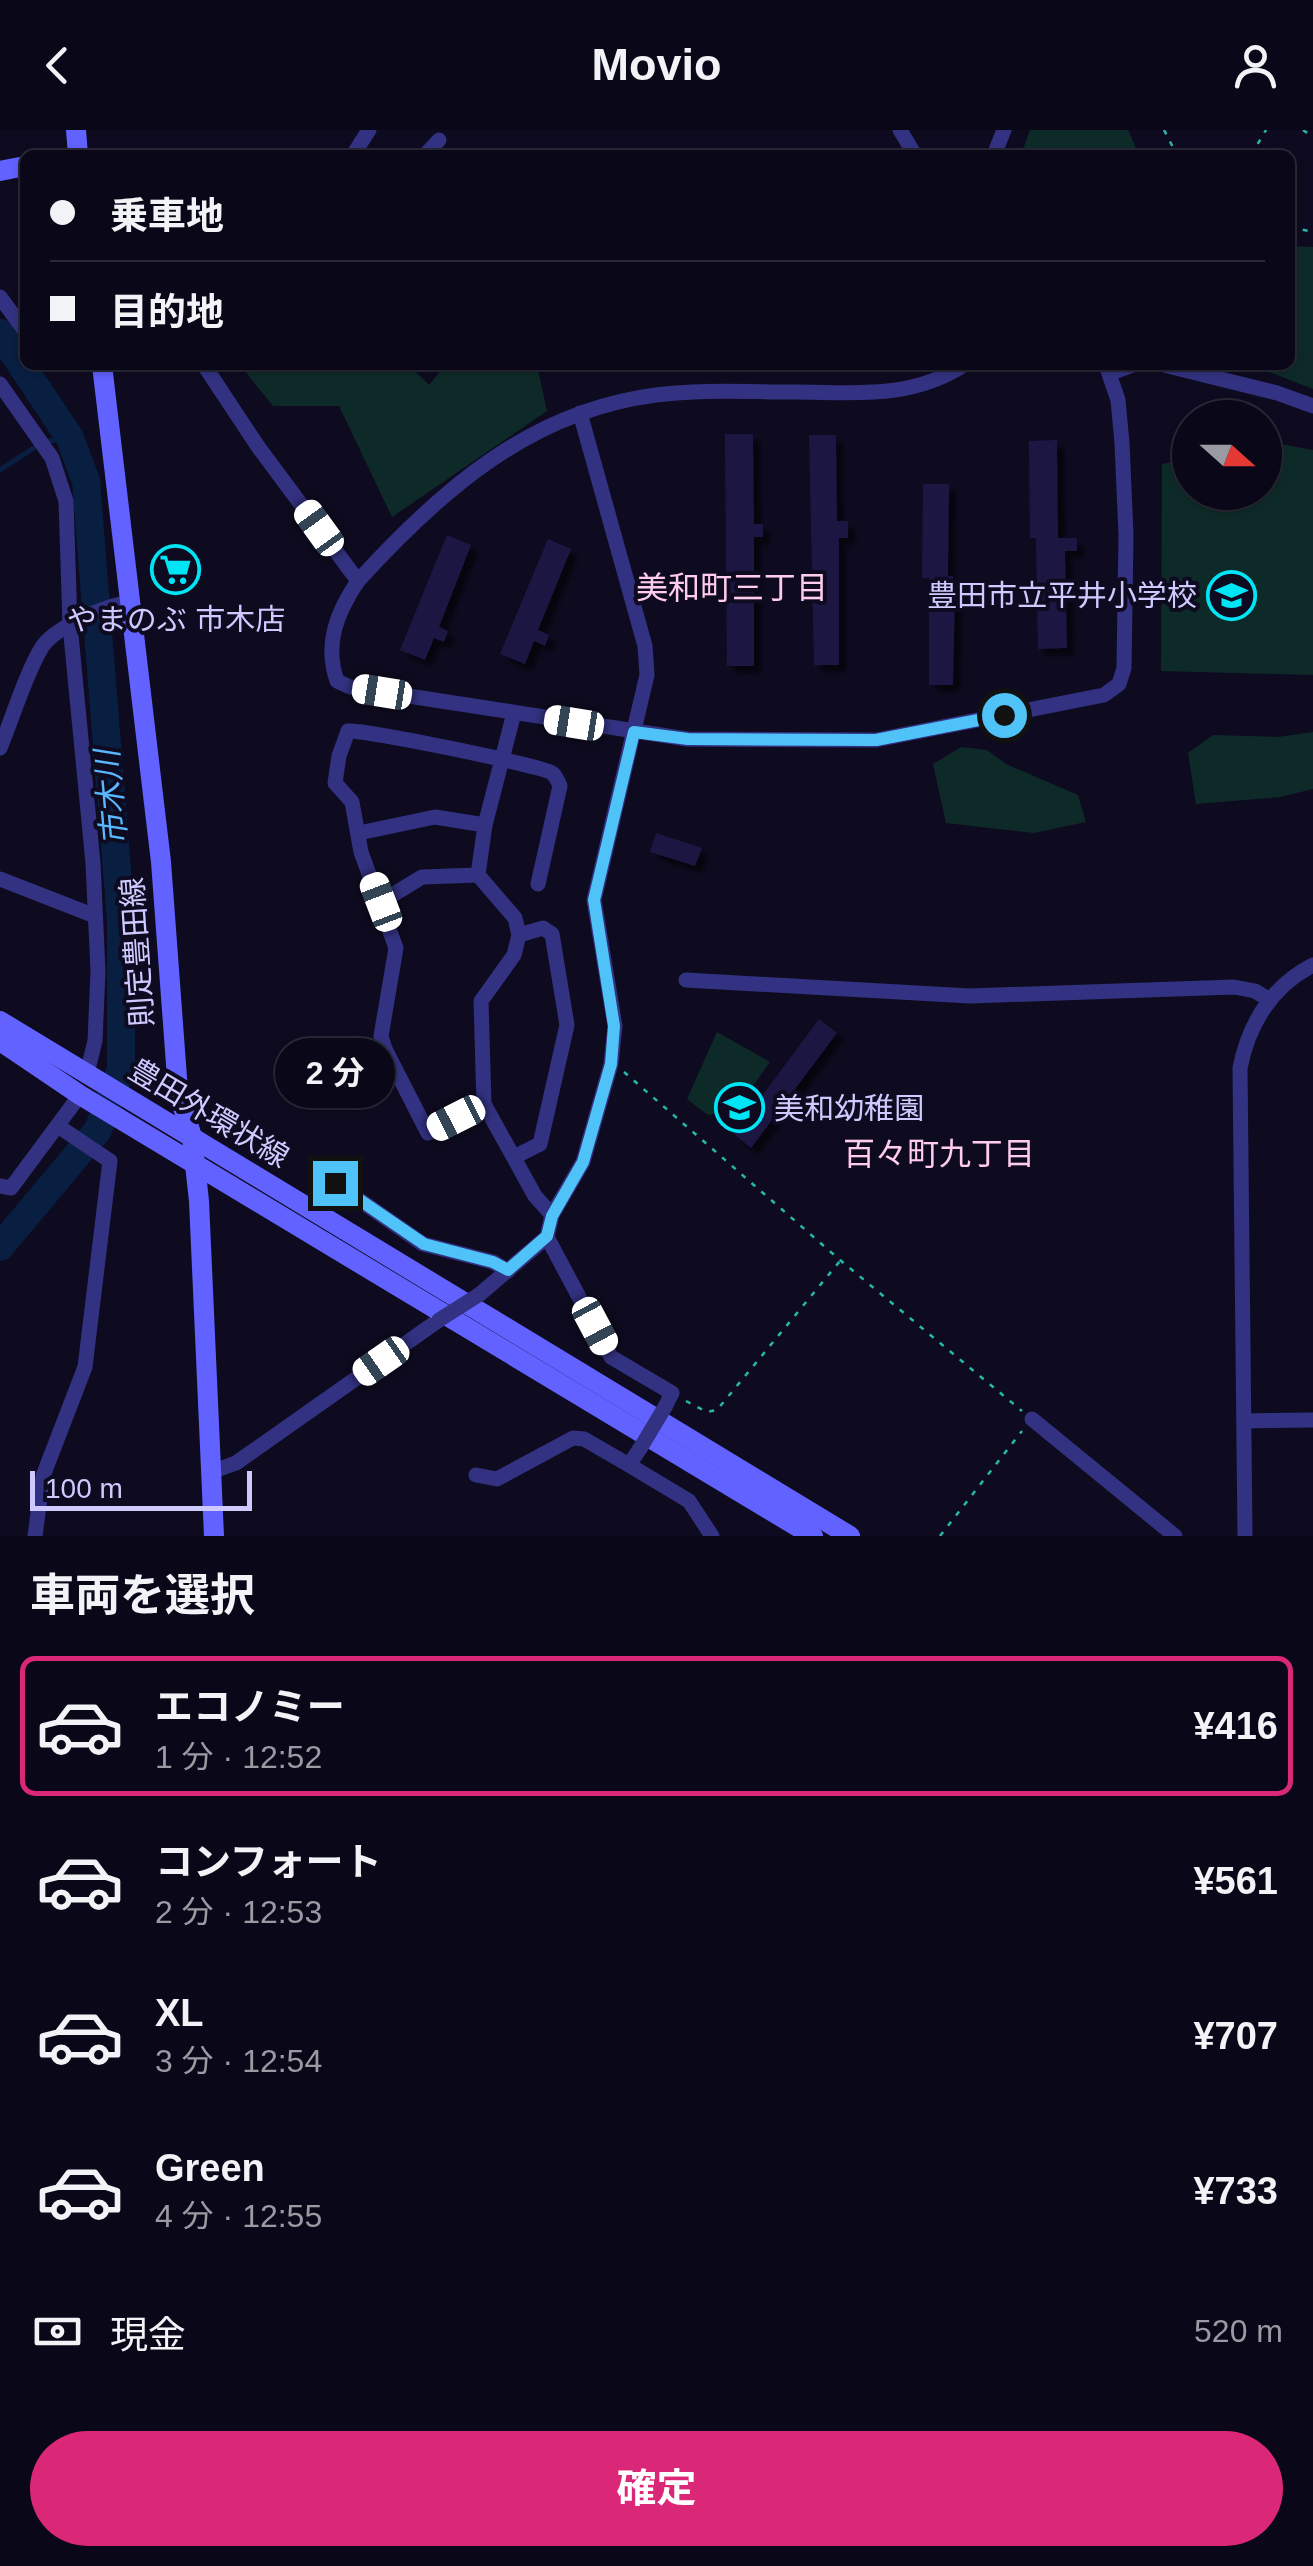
<!DOCTYPE html>
<html lang="ja">
<meta charset="utf-8">
<style>
:root{--surface:#0a0818;--page:#181625;--text:#f1f3f6;--muted:#999aa2;--line:#2a2937;--accent:#db2777}
body{margin:0;font-family:Arial,"Noto Sans JP",sans-serif;background:var(--page);color:var(--text);height:100vh;display:flex;flex-direction:column;font-size:38px;white-space:nowrap}
*{box-sizing:border-box;margin:0}
p{font-size:32px;color:var(--muted)}
.icon{flex:none;width:55px;height:55px;fill:none;stroke:currentColor;stroke-width:2;stroke-linecap:round;stroke-linejoin:round}
.map{position:relative;height:1406px;overflow:hidden}
.drawer{display:flex;flex-direction:column;background:var(--surface);flex:1}
.drawer>*{flex:none}
.banner{position:absolute;left:20px;top:20px;width:1275px;height:220px;border-radius:15px;box-shadow:0 2px 8px #0004,0 0 0 2px var(--line);display:grid;align-content:center;height:220px;padding:0 30px;background:var(--surface)}
.needle{width:65px;rotate:111deg}
.fabs{position:absolute;left:1172px;top:270px;display:grid;gap:20px}
.fabs a{display:grid;place-items:center;width:110px;height:110px;border-radius:50%;background:var(--surface);box-shadow:0 2px 8px #0004,0 0 0 2px var(--line);font-size:50px}
.scale{position:absolute;left:30px;bottom:25px;width:222px;box-sizing:border-box;padding-left:10px;border:5px solid #cecaff;border-top:0;font-size:28px;line-height:35px;white-space:nowrap;color:#cecaff;-webkit-text-stroke:8px #0e0b20;paint-order:stroke}
.end{position:absolute;width:45px;height:45px;margin:-22px;border:12px solid #4fc3f7;background:#111;box-shadow:0 0 0 5px #111}
.from{border-radius:50%}
.bubble{position:absolute;height:70px;border-radius:35px;background:var(--surface);box-shadow:0 2px 8px #0004,0 0 0 2px var(--line);font-size:32px;font-weight:700;line-height:70px;text-align:center}
.car{position:absolute;width:30px;height:60px;margin:-30px -15px;border-radius:12px;box-shadow:0 0 8px 2px #0007;background:linear-gradient(#fff 24%,#345 0 40%,#fff 0 76%,#345 0 86%,#fff 0)}
.banner b{display:flex;align-items:center;gap:35px;height:95px;font-size:38px}
.banner b+b{border-top:2px solid var(--line)}
.banner i{width:25px;height:25px;background:var(--text)}
ul{padding:0;list-style:none}
li{display:flex;align-items:center;gap:30px;height:140px;margin:0 20px 15px;padding:0 10px;border:5px solid transparent;border-radius:15px}
li div{flex:1}
li b{display:block;font-size:38px}
li em{font-style:normal;font-weight:700}
li.current{border-color:var(--accent)}
li>.icon{width:90px;height:90px;stroke-width:1.5}
h2{padding:0 30px;font-size:45px;line-height:120px}
.pay{display:flex;align-items:center;gap:25px;height:110px;padding:0 30px;font-size:38px}
.pay p{margin-inline-start:auto}
.button{display:flex;gap:20px;margin-top:auto;padding:20px 30px}
.button a{flex:1;height:115px;border-radius:60px;background:var(--accent);color:#fff;font-size:40px;font-weight:700;line-height:115px;text-align:center}
header{display:flex;justify-content:space-between;align-items:center;height:130px;padding:0 30px;background:var(--surface);font-size:45px;font-weight:700}
.map>svg:first-child{display:block}
.green{fill:#0e2a28}
.lines{fill:none;stroke-linecap:round;stroke-linejoin:round}
.stream{stroke:#081f42;stroke-width:5}
.river{stroke:#081f42;stroke-width:28}
.building{fill:#1d1642;filter:url(#shadow)}
.path{stroke:#25b8aa;stroke-width:2.5;stroke-dasharray:5 8;stroke-linecap:butt}
.street{stroke:#333282;stroke-width:15}
.secondary{stroke:#6162ff;stroke-width:20}
.street-bridge{stroke:#333282;stroke-width:15}
.route{stroke:#4fc3f7;stroke-width:12}
.labels{text-anchor:middle;dominant-baseline:central;stroke-width:8;stroke-linejoin:round;paint-order:stroke}
.poi-label{font-size:30px;fill:#cecaff;stroke:#0e0b20;text-anchor:end}
.street-label{font-size:30px;fill:#cecaff;stroke:#0e0b20}
.neighbourhood-label{font-size:32px;fill:#fce;stroke:#0e0b20}
.water-label{font-size:32px;font-style:italic;fill:#58b7ff;stroke:#0e0b20}
</style>
<header><svg class="icon" aria-label="back" viewBox="0 0 24 24"><path d="M15 5l-7 7 7 7"/></svg>Movio<svg class="icon" aria-label="person" viewBox="0 0 24 24"><circle cx="12" cy="8" r="4"/><path d="M4 21q1-7 8-7t8 7"/></svg></header>
<div class="map">
<svg width="1313" height="1406" viewBox="0 0 1313 1406">
<defs>
<filter id="shadow"><feDropShadow dx="7" dy="7" stdDeviation="2.5" flood-color="#0009"/></filter>
</defs>
<rect width="100%" height="100%" fill="#0e0b20"/>
<g class="green">
<path d="M1030 0H1128L1139 25H1021Z"/>
<path d="M1290 116 1313 117V259L1251 235H1290Z"/>
<path d="M240 235H409L429 255 445 235H537L547 281 392 387 339 276H273Z"/>
<path d="M1265 311 1313 320V545L1161 541 1162 334 1190 328V362H1265Z"/>
<path d="M1313 602V659L1280 667 1196 674 1188 623 1213 605 1278 607Z"/>
<path d="M961 617 987 620 1006 634 1078 665 1086 692 1034 703 946 693 933 634Z"/>
<path d="M717 902 770 932 735 981 708 985 687 969Z"/>
</g>
<g class="lines">
<path class="stream" d="M0 340 43 312 70 308"/>
<path class="river" d="M0 203 70 308 86 351 121 791V939L98 1000 0 1117"/>
</g>
<g class="building">
<path d="M725 304H753L754 394H763V407H754V536H727Z"/>
<path d="M809 305H836L837 391H848V408H839V535H814Z"/>
<path d="M1057 310 1058 408H1077V421H1065L1067 518 1038 519 1036 408H1030L1029 311Z"/>
<path d="M923 354H949L948 446H953V451H967V465H955L953 555H929V448H922Z"/>
<path d="M447 405 471 415 439 497 448 501 444 512 434 508 425 530 400 520Z"/>
<path d="M548 409 571 419 538 500 549 505 545 516 534 511 525 534 500 524Z"/>
<path d="M656 703 702 718 695 736 650 722Z"/>
<path d="M819 889 837 903 751 1018 734 1004Z"/>
</g>
<g class="lines">
<g class="path">
<path d="M1164 0 1177 25"/>
<path d="M1303 0 1313 7"/>
<path d="M1251 25 1266 0"/>
<path d="M1290 97 1313 102"/>
<path d="M624 942 840 1130 1022 1281"/>
<path d="M686 1271 707 1282 717 1280 840 1131"/>
<path d="M940 1406 1022 1301"/>
</g>
<g class="street">
<path d="M900 0 915 25"/>
<path d="M353 25 369 0"/>
<path d="M425 25 439 10"/>
<path d="M994 25 1004 0"/>
<path d="M0 167 25 201"/>
<path d="M204 235 259 318 358 451C337 482 324 514 337 551L350 557 687 609 876 610 1104 565 1119 554 1124 538 1126 405 1122 313 1118 270 1106 235"/>
<path d="M1164 235 1277 263 1313 276"/>
<path d="M1111 243 1133 235"/>
<path d="M0 254 52 328 66 371 70 495 93 733 98 841 95 911 87 943"/>
<path d="M358 451C440 361 530 281 656 265 701 259 748 262 794 262 856 262 909 270 964 235"/>
<path d="M514 583 485 695 478 745 515 788 519 805 514 825 481 871 484 974 535 1066 552 1085"/>
<path d="M0 618C13 587 25 545 42 517 55 497 109 474 132 472"/>
<path d="M359 703 435 687 485 695"/>
<path d="M0 749 95 786"/>
<path d="M381 772 422 747 478 745"/>
<path d="M686 850 970 866 1234 857 1255 861 1270 870"/>
<path d="M484 974 428 1003 385 919 381 906 396 818 361 722 352 672 335 653 339 626 348 601C363 599 543 636 552 643 556 646 558 651 560 656L538 754"/>
<path d="M514 1027 540 1014 567 895 552 804 543 798 519 805"/>
<path d="M335 1053 423 1114 493 1132 508 1141"/>
<path d="M0 1056 11 1058 80 965"/>
<path d="M547 1107 611 1227 672 1263 665 1277"/>
<path d="M480 1164 547 1107 552 1085 583 1032 611 934 615 896 594 770 647 545 645 516 580 283"/>
<path d="M1032 1289 1175 1406"/>
<path d="M1244 1291 1313 1290"/>
<path d="M641 1317 629 1335 689 1371 712 1406"/>
<path d="M211 1342 236 1333 439 1190"/>
<path d="M476 1345 497 1349 573 1308 584 1309 629 1335"/>
<path d="M35 1406 43 1346 85 1237 110 1031 58 996"/>
<path d="M1245 1406 1240 938C1249 893 1271 857 1313 835"/>
</g>
<g class="secondary">
<path d="M76 0 78 25"/>
<path d="M0 41 25 36"/>
<path d="M102 235 161 732 178 961 192 1007 199 1071 214 1406"/>
<path d="M0 891 850 1406"/>
<path d="M0 911 80 965 813 1406"/>
</g>
<g class="street-bridge">
<path d="M439 1190 480 1164"/>
<path d="M641 1317 665 1277"/>
</g>
</g>
<g class="lines">
<path class="route" d="M335 1053 424 1114 493 1132 508 1140 547 1106 552 1086 583 1032 611 934 614 896 594 770 634 602 688 609 876 610 1004 585"/>
</g>
<defs>
<symbol id="supermarket-ring" viewBox="-11 -11 22 22"><circle r="9.5" fill="#0e0b20" stroke="#00e5f5" stroke-width="1.5"/><path d="M-6-5.5h2.5l.6 2H6L4.5 2H-2.5L-4.4-4H-6ZM-1.5 3.2a1.3 1.3 0 1 0 .1 0ZM3 3.2a1.3 1.3 0 1 0 .1 0Z" fill="#00e5f5"/></symbol>
<symbol id="school-ring" viewBox="-11 -11 22 22"><circle r="9.5" fill="#0e0b20" stroke="#00e5f5" stroke-width="1.5"/><path d="M0-5L7-2L0 1L-7-2ZM-4 1L0 2.5L4 1V4Q0 6-4 4Z" fill="#00e5f5"/></symbol>
</defs>
<g fill-rule="evenodd">
<use href="#supermarket-ring" x="148" y="412" width="55" height="55"/>
<use href="#school-ring" x="1204" y="438" width="55" height="55"/>
<use href="#school-ring" x="712" y="950" width="55" height="55"/>
</g>
<g class="labels">
<g class="poi-label">
<text x="1197" y="465">豊田市立平井小学校</text>
<text x="176" y="489" text-anchor="middle">やまのぶ 市木店</text>
<text x="774" y="978" text-anchor="start">美和幼稚園</text>
</g>
<g class="street-label">
<text transform="translate(137 822) rotate(-94)">則定豊田線</text>
<text transform="translate(209 983) rotate(31)">豊田外環状線</text>
</g>
<g class="neighbourhood-label">
<text x="732" y="458">美和町三丁目</text>
<text x="939" y="1024">百々町九丁目</text>
</g>
<g class="water-label">
<text transform="translate(111 668) rotate(-95)">市木川</text>
</g>
</g>
</svg>
<div class="fabs">
<a><svg class="needle" viewBox="-14 -14 28 28"><path d="M0-13l5 13h-10z" fill="#e53935"/><path d="M0 13l5-13h-10z" fill="#999aa2"/></svg></a>
</div>
<div class="scale">100 m</div>
<i class="end from" style="left:1004px;top:585px"></i>
<i class="end" style="left:335px;top:1053px"></i>
<div class="bubble" style="left:275px;top:908px;width:120px">2 分</div>
<i class="car" style="left:319px;top:398px;rotate:324deg"></i>
<i class="car" style="left:382px;top:562px;rotate:279deg"></i>
<i class="car" style="left:574px;top:593px;rotate:279deg"></i>
<i class="car" style="left:381px;top:772px;rotate:339deg"></i>
<i class="car" style="left:456px;top:988px;rotate:243deg"></i>
<i class="car" style="left:595px;top:1196px;rotate:152deg"></i>
<i class="car" style="left:381px;top:1231px;rotate:235deg"></i>
<div class="banner">
<b><i class="from"></i>乗車地</b>
<b><i></i>目的地</b>
</div>
</div>
<section class="drawer">
<h2>車両を選択</h2>
<ul>
<li class="current"><svg class="icon" aria-label="car" viewBox="0 0 24 24"><path d="M5 17H2v-5l4-1 3-4h7l3 4 3 1v5h-3M9 17h6M6 11h13"/><circle cx="7" cy="17" r="2"/><circle cx="17" cy="17" r="2"/></svg><div><b>エコノミー</b><p>1 分 · 12:52</p></div><em>¥416</em></li>
<li><svg class="icon" aria-label="car" viewBox="0 0 24 24"><path d="M5 17H2v-5l4-1 3-4h7l3 4 3 1v5h-3M9 17h6M6 11h13"/><circle cx="7" cy="17" r="2"/><circle cx="17" cy="17" r="2"/></svg><div><b>コンフォート</b><p>2 分 · 12:53</p></div><em>¥561</em></li>
<li><svg class="icon" aria-label="car" viewBox="0 0 24 24"><path d="M5 17H2v-5l4-1 3-4h7l3 4 3 1v5h-3M9 17h6M6 11h13"/><circle cx="7" cy="17" r="2"/><circle cx="17" cy="17" r="2"/></svg><div><b>XL</b><p>3 分 · 12:54</p></div><em>¥707</em></li>
<li><svg class="icon" aria-label="car" viewBox="0 0 24 24"><path d="M5 17H2v-5l4-1 3-4h7l3 4 3 1v5h-3M9 17h6M6 11h13"/><circle cx="7" cy="17" r="2"/><circle cx="17" cy="17" r="2"/></svg><div><b>Green</b><p>4 分 · 12:55</p></div><em>¥733</em></li>
</ul>
<div class="pay"><svg class="icon" aria-label="cash" viewBox="0 0 24 24"><path d="M3 7h18v10H3z"/><circle cx="12" cy="12" r="2"/></svg>現金<p>520 m</p></div>
<div class="button"><a>確定</a></div>
</section>
